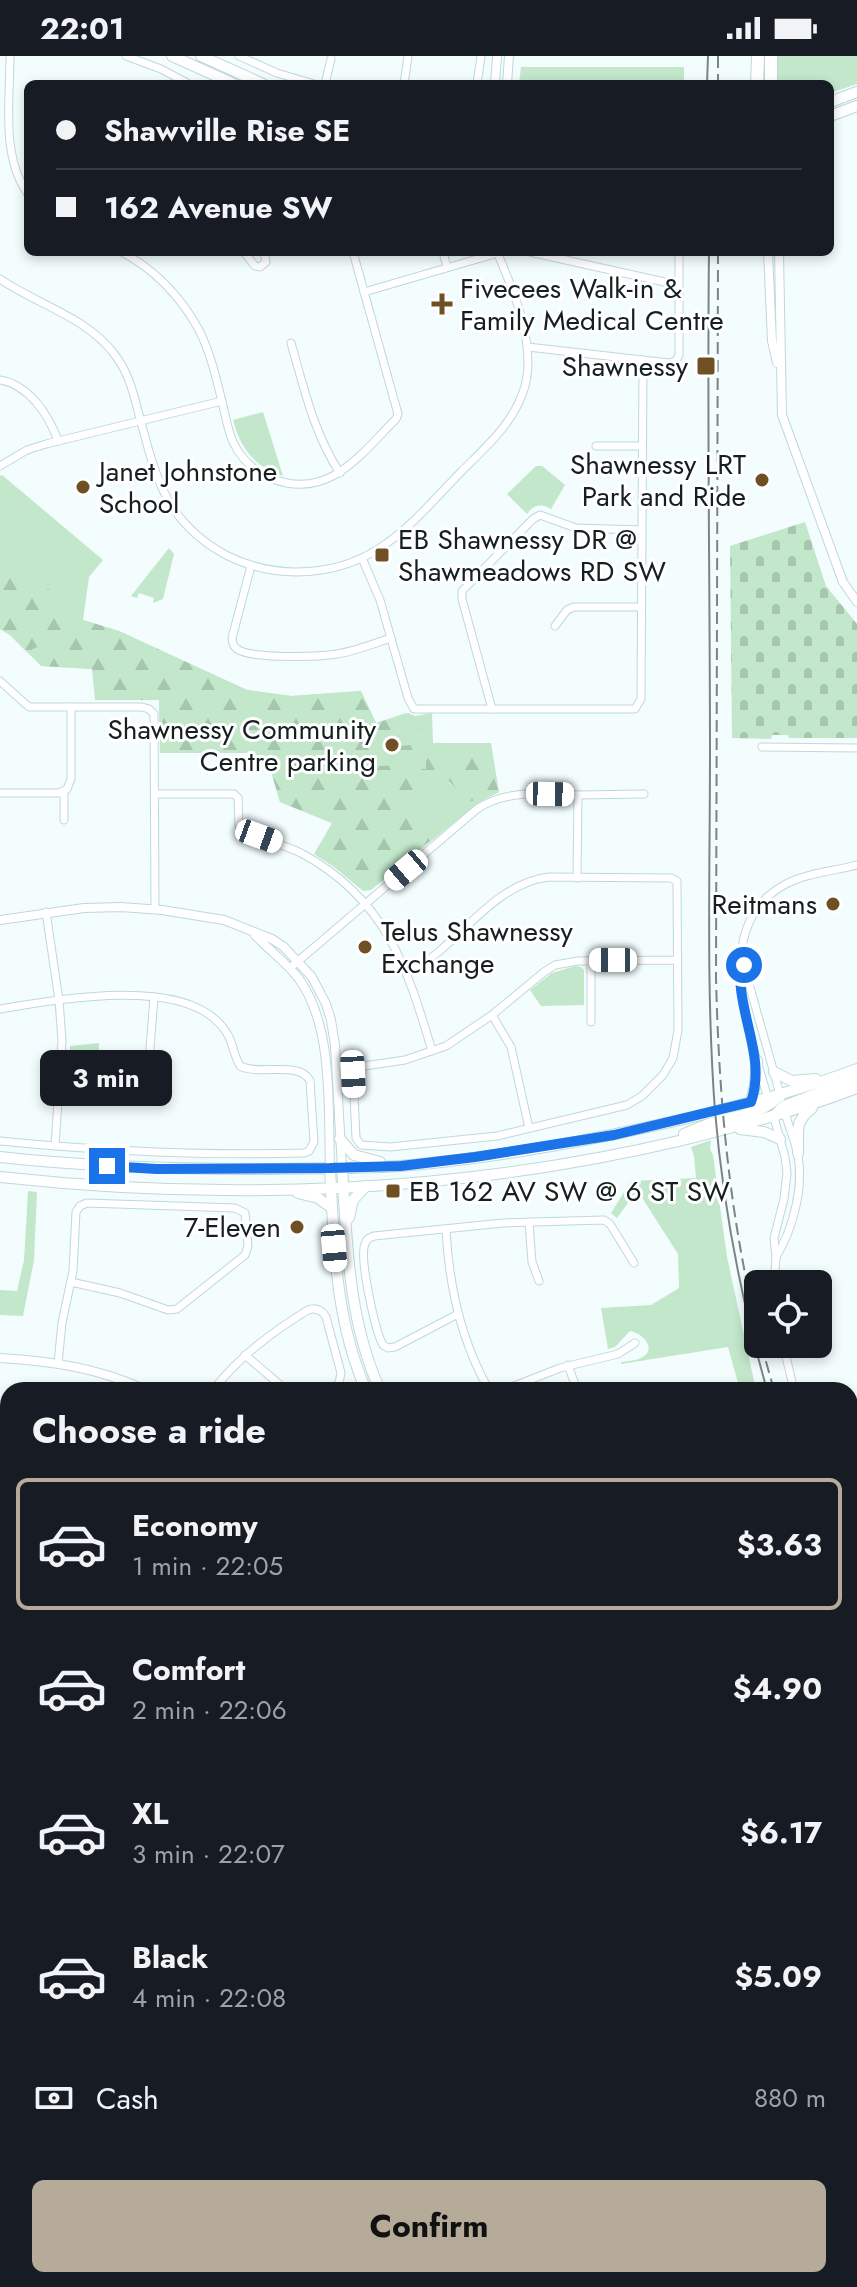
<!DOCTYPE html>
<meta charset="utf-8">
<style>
:root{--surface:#171b24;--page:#242831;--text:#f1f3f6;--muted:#9ea1a6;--line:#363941;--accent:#b6aa98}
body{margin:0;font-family:Jost,sans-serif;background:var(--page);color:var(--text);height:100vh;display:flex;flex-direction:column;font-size:30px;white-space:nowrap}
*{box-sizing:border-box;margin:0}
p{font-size:26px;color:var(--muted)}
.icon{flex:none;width:44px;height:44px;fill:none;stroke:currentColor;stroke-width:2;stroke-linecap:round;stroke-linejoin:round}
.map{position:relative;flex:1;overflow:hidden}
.side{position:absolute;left:0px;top:1326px;width:858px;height:906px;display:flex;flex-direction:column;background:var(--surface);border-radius:24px 24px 0 0;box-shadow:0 4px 12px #0003}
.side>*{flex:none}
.top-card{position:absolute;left:24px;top:24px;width:810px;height:176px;border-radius:12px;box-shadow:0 4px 12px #0003;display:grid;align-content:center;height:176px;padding:0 32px;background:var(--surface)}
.controls{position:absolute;left:744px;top:1214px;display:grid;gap:16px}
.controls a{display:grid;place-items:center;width:88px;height:88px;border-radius:12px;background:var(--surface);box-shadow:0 4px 12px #0003;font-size:40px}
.end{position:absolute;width:36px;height:36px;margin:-18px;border:10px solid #1a73e8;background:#fff;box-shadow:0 0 0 4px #fff}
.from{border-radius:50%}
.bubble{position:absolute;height:56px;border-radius:12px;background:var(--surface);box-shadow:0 4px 12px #0003;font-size:26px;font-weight:700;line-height:56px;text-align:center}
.car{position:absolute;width:24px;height:48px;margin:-24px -12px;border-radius:10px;box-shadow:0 0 6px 2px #0007;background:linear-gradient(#fff 24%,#345 0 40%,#fff 0 76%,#345 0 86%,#fff 0)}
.top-card b{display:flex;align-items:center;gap:28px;height:76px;font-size:30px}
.top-card b+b{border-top:2px solid var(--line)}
.top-card i{width:20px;height:20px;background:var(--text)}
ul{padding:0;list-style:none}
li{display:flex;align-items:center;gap:24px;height:132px;margin:0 16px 12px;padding:0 16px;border:4px solid transparent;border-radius:12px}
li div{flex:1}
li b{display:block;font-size:30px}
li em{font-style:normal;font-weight:700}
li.on{border-color:var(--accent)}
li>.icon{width:72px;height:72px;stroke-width:1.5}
h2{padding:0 32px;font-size:36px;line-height:96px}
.pay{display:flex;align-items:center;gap:20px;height:88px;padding:0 32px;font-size:30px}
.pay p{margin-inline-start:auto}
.primary-button{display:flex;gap:16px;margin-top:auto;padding:16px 32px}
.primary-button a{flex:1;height:92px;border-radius:12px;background:var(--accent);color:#111;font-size:32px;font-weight:700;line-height:92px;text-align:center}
.status{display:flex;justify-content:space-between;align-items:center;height:56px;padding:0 40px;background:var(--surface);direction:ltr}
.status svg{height:22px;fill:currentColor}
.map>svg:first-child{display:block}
.green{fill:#c2e7cb}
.forest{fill:url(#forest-firs)}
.cemetery{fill:url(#cemetery-stones)}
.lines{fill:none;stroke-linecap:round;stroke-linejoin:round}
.minor-casing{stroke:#bfd8db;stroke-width:9}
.tertiary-casing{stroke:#bfd8db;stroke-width:10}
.secondary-casing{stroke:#bfd8db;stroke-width:12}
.motorway-casing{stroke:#bfd8db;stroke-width:14}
.minor{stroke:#fff;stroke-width:7}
.tertiary{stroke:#fff;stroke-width:8}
.secondary{stroke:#fff;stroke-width:10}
.motorway{stroke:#fff;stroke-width:12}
.tram{stroke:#7b8586;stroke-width:2}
.rail{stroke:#7b8586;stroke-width:2;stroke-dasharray:12 6;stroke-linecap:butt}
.route{stroke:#1a73e8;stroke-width:10}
.poi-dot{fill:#6f5025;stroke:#fff;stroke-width:3}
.labels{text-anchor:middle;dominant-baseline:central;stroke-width:6;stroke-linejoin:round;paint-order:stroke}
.poi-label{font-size:28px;fill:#161f20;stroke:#fff;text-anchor:start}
</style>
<div class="status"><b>22:01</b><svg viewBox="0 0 49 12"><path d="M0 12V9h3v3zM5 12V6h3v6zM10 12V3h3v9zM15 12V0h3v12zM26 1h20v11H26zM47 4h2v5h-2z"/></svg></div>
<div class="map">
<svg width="857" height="2231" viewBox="0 0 857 2231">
<defs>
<pattern id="forest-firs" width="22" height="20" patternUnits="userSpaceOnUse" patternTransform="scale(2)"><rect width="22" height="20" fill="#c2e7cb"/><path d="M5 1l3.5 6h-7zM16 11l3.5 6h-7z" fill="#a6c6ae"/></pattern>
<pattern id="cemetery-stones" width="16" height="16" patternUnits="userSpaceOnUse" patternTransform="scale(2)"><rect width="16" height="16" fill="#c2e7cb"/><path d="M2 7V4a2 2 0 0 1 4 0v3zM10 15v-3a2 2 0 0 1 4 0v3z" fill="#a6c6ae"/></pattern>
</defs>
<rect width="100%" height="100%" fill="#f3fdfe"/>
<g class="green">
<path d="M773 0H857V28L830 37V28H773Z"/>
<path d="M521 11H684V28H519Z"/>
<path d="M263 356 283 420C255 411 240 392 233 364Z"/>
<path d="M536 410H542L565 429 551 453C541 447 533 449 527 458L507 438Z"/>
<path d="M2 419 103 504 89 521 83 564 119 575 247 634 291 640 361 635 376 667 406 657 415 660 432 657 433 687H491L499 736 478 747 371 834 363 835 334 811 314 798 332 767 280 746 271 715 249 697H160L159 644H95L92 613 41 610 10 579 0 573V420Z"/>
<path d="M169 492 174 498 163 543 153 547 154 542 139 537 137 542 131 540Z"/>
<path d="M575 910 581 911 584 914V949L541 950 530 934 552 917Z"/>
<path d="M99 987V1046L69 1045 67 1044 70 990Z"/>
<path d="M711 1084 710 1093 713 1099 727 1201 756 1334H740L728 1291 621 1308V1306C627 1305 635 1305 641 1302 658 1294 643 1277 630 1275L615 1291 608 1293 601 1252 651 1249 679 1232 678 1198 637 1134 617 1162 611 1157 631 1125 696 1122 694 1100 691 1091Z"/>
<path d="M28 1135 37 1136 34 1204 23 1260 0 1259V1234L17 1235 24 1204Z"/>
<path d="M0 1935 8 1941V2224H850V2015L857 2014V2231H0Z"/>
</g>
<path class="forest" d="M0 505 5 512 37 519 60 547 83 564 119 575 247 634 291 640 361 635 376 667 386 664 394 672C376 679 378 693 380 710L401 709 400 690 410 689 402 669 408 657 415 660 424 677 422 692 406 695 405 713H426V701L438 700 442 697 469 698 471 702 486 700 499 736 463 748 465 742 443 718 413 745 441 777 416 795 394 814 366 828 320 792 332 767 280 746 271 715 249 697H160L159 644H122L100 637 92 613 42 610 43 596 37 591 27 596 10 579 0 573Z"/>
<path class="cemetery" d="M805 466 826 530 857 568V682H789L788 679H772L771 683 732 682 730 490Z"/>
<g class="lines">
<defs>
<g id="minor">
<path d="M10 0C10 44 1 101 28 138"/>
<path d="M126 0 161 13 189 28"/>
<path d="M239 0 277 17 314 28"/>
<path d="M325 28 331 3"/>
<path d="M404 28 408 0"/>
<path d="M477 28 481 0"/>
<path d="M122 196C155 214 181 241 199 274 211 298 217 325 223 350 226 362 228 375 233 386 241 403 255 416 273 423 329 444 360 399 396 363L398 358 353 196"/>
<path d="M244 196 255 210 260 211 266 206 264 196"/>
<path d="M443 196 447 211"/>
<path d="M530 196 678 229"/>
<path d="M0 223C38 249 87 261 115 299 128 316 133 335 138 355 155 417 163 465 226 499 277 525 341 521 387 487 414 468 437 440 461 416 487 390 515 366 525 330 536 288 514 235 497 196"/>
<path d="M364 236 498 197"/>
<path d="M291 287C304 332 314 378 340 417"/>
<path d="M528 291 669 307 676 305 679 299V196"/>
<path d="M0 324C29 329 49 359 58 385"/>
<path d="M596 390H642"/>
<path d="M0 410 27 394 46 388 222 345"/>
<path d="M362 502 380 544 408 642 414 653H635L641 643 643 304"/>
<path d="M251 510 232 582C233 587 232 589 237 593 251 603 318 601 337 598 356 595 373 588 391 582"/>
<path d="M555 570 567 554 574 551H641"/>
<path d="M0 625 29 651H142L149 653 154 658 155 853"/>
<path d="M492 653 462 543V535L465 532 533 463 540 459 576 472 642 474"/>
<path d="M762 691 857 692"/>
<path d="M0 737H59L67 733 71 723V651"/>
<path d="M155 738H234L238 742 239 769 243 776C262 783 282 788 301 797 385 842 407 910 432 995"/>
<path d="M578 739 644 738"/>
<path d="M64 764V735"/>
<path d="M46 856 59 944 62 985 55 1090"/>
<path d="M742 903 781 1042"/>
<path d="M290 912 477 753C507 733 543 738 578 739L577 822"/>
<path d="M408 917C458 891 490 829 548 821L671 822 677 825V827L678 974 673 1002 663 1019 642 1040 627 1049 497 1080 390 1091 361 1089 356 1082 353 1018 357 1011 405 1004 446 990 492 959 544 916 555 909 578 905 678 904"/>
<path d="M0 953C56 944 176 921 219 967 234 982 231 994 240 1010 260 1020 300 1004 310 1025L314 1086 309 1095 304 1097C202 1100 101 1095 0 1085"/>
<path d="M492 959 511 991 529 1072"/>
<path d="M591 966V904"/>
<path d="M149 1005 154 941"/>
<path d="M769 1046C751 982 707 869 786 828 807 817 834 815 857 809"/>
<path d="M773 1058 785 1101 787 1117 784 1143 774 1182 776 1201 774 1228"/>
<path d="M529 1166 532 1206 539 1225"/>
<path d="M446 1174C449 1229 461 1285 489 1334"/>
<path d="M776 1201C793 1173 805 1129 797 1096 794 1082 788 1068 784 1054"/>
<path d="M458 1258 395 1291 388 1292 383 1289C375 1275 359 1201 365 1188 367 1182 369 1182 374 1180L503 1167 604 1164 610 1168 634 1207"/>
<path d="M783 1288 794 1334"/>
<path d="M245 1299 286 1334"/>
<path d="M58 1307 62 1267 73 1215 76 1156 80 1150 87 1147 235 1152 245 1157 248 1190 245 1199 177 1253 168 1254 120 1237 71 1226"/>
<path d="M568 1309 577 1334"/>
<path d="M213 1334C240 1300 272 1276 308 1254 316 1251 322 1254 326 1261L341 1317 339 1327 330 1334"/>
<path d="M504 1334 560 1312 618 1298 635 1287"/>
<path d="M0 1386 8 1387"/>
<path d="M850 1411 857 1414"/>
<path d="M0 1460 8 1464"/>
</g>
<g id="tertiary">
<path d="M495 28 497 0"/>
<path d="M507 28 509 0"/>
<path d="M768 196 772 285 777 307"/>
<path d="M779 196 782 359 843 526 857 546"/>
<path d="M0 864 84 852 121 851 162 854 224 864 272 883 284 891 312 921 326 948 331 964 335 989 342 1112"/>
<path d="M255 879C269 894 287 907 299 923 334 971 328 1054 330 1112"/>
<path d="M0 1302C51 1305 99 1312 146 1334"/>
<path d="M850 1545 857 1542"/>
<path d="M850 1556 857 1554"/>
<path d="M0 1728 8 1730"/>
</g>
<g id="secondary">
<path d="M172 0 234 28"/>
<path d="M201 0 263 28"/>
<path d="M830 46 857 36"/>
<path d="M830 60 857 50"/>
<path d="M774 1016 792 1025 816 1023"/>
<path d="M751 1046 755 1029 757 1005"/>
<path d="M774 1061 782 1051 857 1022"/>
<path d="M740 1073 764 1076 780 1083"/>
<path d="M684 1078C694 1074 704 1069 715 1066 735 1059 766 1058 779 1039"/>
<path d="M340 1083 354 1099 380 1106"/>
<path d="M798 1097C799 1075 793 1067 812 1052"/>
<path d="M0 1101C88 1111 173 1113 261 1113 307 1112 354 1113 400 1110 497 1102 594 1084 688 1062 745 1048 802 1034 857 1013"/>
<path d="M330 1112C334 1188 335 1264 366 1334"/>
<path d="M342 1112C347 1187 348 1264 380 1334"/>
<path d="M0 1121C227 1146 460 1137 683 1084 742 1069 800 1054 857 1032"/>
<path d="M298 1137 318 1142 332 1152"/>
<path d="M349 1162 353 1144 366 1130"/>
<path d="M0 1995H8"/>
<path d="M649 2224V2231"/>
<path d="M638 2231V2224"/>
</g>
<g id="motorway">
<path d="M771 0V28"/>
<path d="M757 28 758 0"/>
<path d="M0 2015 8 2016"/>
<path d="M0 2044 8 2043"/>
<path d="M0 2079 8 2080"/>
<path d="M850 2110H857"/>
<path d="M0 2121 8 2122"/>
<path d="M850 2153H857"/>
<path d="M850 2196 857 2202"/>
</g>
</defs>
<use href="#minor" class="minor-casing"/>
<use href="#tertiary" class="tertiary-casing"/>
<use href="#secondary" class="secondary-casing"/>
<use href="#motorway" class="motorway-casing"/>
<use href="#minor" class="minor"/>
<use href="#tertiary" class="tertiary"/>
<use href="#secondary" class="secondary"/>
<use href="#motorway" class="motorway"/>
<g class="tram">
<path d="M707 28 708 0"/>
<path d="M709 196C707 363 710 531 710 698 710 817 706 936 715 1055 723 1150 741 1243 767 1334"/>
</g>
<g class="rail">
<path d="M718 0V28"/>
<path d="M718 196 716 922C719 1044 729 1158 758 1276"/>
<path d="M761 1288 774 1334"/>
<path d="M850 1565 857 1586"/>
</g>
</g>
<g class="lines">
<path class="route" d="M107 1110 157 1113 330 1112 401 1110 475 1101 614 1079 751 1046C768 997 732 951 742 901L744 909"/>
</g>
<g class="poi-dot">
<path d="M438 236h8v8h8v8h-8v8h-8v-8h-8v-8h8z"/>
<rect x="696" y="300" width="20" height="20" rx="4"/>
<circle cx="762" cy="424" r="8"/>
<circle cx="83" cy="431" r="8"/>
<rect x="374" y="491" width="16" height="16" rx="4"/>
<circle cx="392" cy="689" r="8"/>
<circle cx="833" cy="848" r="8"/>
<circle cx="365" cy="891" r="8"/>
<rect x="385" y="1127" width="16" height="16" rx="4"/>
<circle cx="297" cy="1171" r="8"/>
</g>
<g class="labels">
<g class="poi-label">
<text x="460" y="232">Fivecees Walk-in &amp;<tspan x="460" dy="32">Family Medical Centre</tspan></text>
<text x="688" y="310" text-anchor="end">Shawnessy</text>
<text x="746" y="408" text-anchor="end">Shawnessy LRT<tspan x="746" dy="32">Park and Ride</tspan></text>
<text x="99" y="415">Janet Johnstone<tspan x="99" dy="32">School</tspan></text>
<text x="398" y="483">EB Shawnessy DR @<tspan x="398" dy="32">Shawmeadows RD SW</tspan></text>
<text x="376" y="673" text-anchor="end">Shawnessy Community<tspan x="376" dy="32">Centre parking</tspan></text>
<text x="817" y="848" text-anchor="end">Reitmans</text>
<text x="381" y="875">Telus Shawnessy<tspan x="381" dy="32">Exchange</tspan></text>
<text x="409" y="1135">EB 162 AV SW @ 6 ST SW</text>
<text x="281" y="1171" text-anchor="end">7-Eleven</text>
</g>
</g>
</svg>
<div class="controls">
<a><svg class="icon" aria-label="locate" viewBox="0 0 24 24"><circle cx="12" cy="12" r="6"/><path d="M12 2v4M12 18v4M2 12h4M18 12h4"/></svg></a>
</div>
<i class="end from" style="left:744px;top:909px"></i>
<i class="end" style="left:107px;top:1110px"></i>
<div class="bubble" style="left:40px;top:994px;width:132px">3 min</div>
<i class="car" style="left:550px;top:738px;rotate:91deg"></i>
<i class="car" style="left:259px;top:780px;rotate:110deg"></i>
<i class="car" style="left:406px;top:814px;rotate:230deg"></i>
<i class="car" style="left:613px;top:904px;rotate:270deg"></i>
<i class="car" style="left:353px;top:1018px;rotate:177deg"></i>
<i class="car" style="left:334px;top:1192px;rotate:175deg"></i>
<div class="top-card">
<b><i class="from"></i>Shawville Rise SE</b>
<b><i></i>162 Avenue SW</b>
</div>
<section class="side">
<h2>Choose a ride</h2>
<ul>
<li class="on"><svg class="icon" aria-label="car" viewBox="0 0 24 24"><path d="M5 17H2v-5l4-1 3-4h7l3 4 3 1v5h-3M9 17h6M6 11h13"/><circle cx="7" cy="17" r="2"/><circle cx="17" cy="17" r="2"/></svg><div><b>Economy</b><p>1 min · 22:05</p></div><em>$3.63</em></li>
<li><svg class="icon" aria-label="car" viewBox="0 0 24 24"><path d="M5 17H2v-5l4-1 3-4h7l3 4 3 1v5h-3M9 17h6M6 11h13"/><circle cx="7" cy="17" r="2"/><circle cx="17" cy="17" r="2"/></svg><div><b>Comfort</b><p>2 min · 22:06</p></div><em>$4.90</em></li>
<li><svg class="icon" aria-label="car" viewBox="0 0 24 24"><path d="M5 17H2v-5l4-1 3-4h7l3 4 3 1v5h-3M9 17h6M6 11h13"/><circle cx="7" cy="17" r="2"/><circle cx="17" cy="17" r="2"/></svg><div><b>XL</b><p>3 min · 22:07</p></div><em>$6.17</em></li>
<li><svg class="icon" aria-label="car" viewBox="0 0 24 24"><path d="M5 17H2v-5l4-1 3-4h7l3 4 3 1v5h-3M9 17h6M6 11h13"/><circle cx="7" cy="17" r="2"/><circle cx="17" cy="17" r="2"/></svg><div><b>Black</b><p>4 min · 22:08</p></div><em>$5.09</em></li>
</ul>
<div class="pay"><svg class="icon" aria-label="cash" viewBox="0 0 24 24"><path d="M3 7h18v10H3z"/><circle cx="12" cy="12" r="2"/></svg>Cash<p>880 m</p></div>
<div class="primary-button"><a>Confirm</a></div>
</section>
</div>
